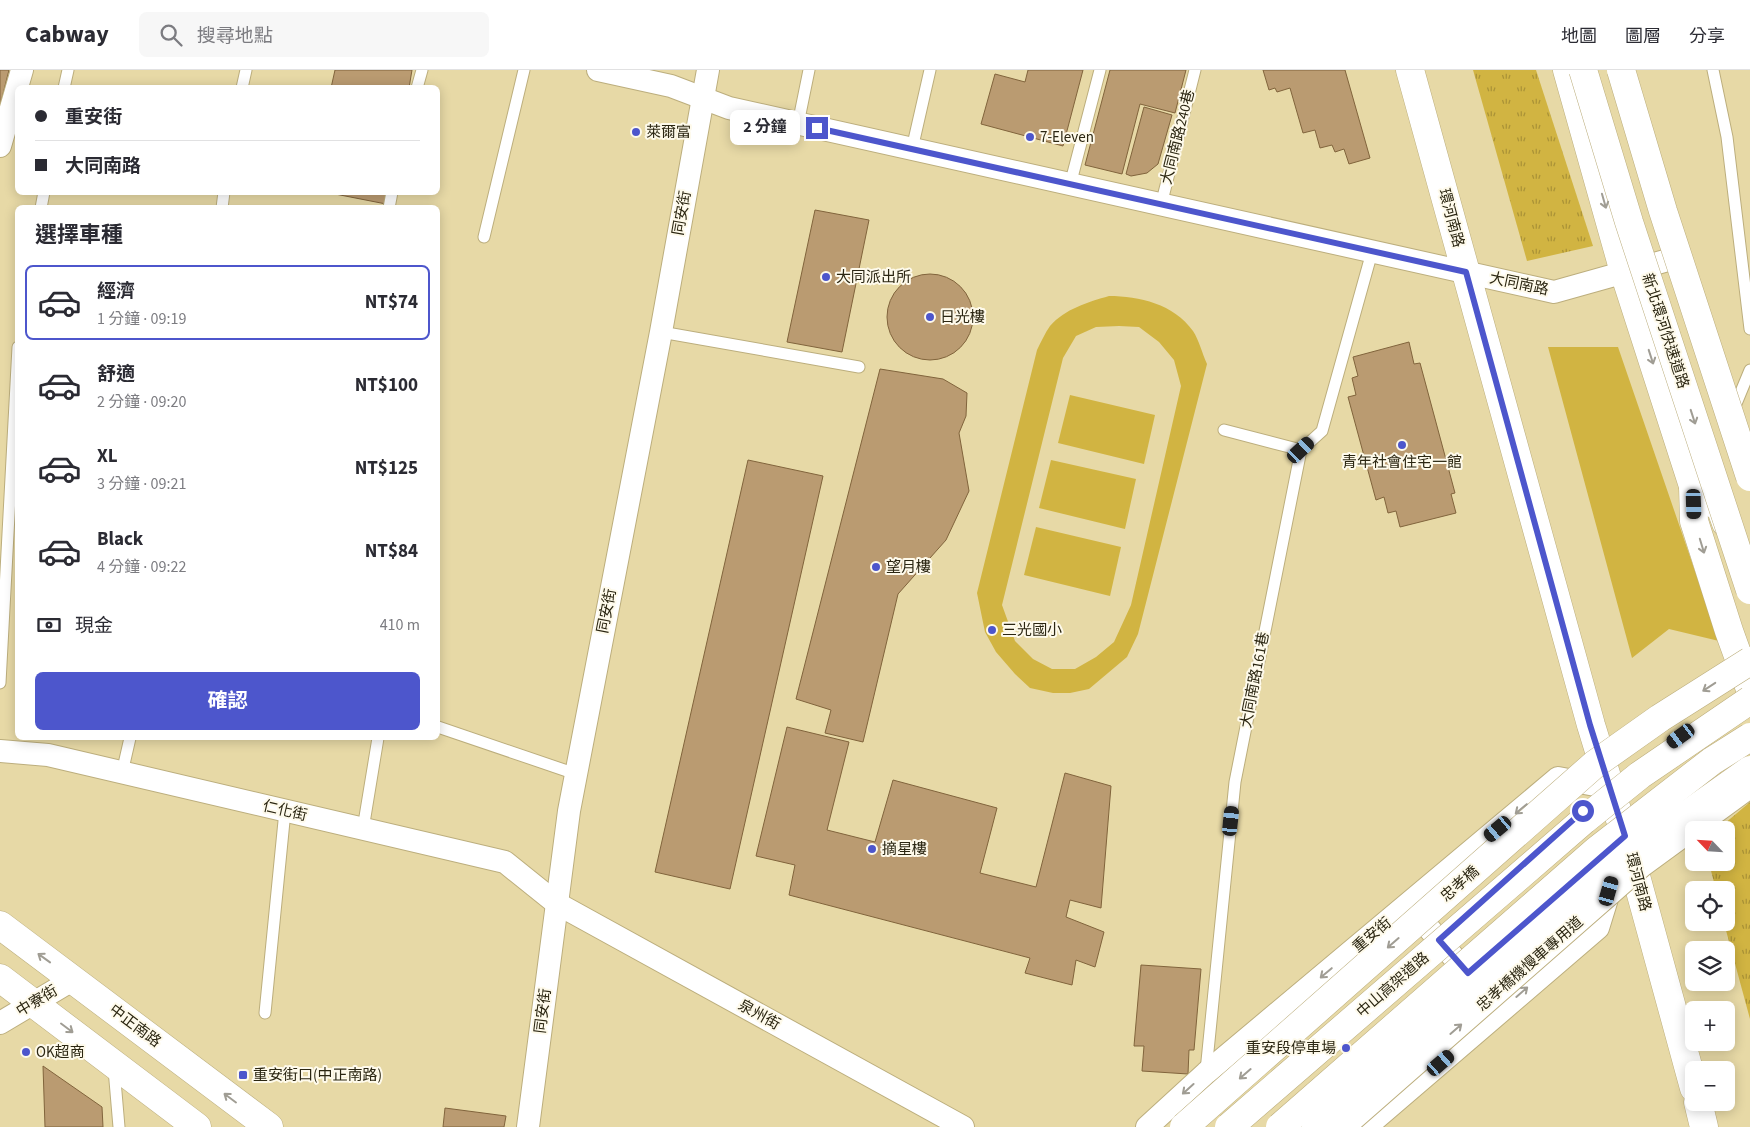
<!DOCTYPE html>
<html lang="zh-TW">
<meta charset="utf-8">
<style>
:root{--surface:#fff;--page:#f7f7f7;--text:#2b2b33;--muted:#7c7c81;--line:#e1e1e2;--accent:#4d56cc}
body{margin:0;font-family:"Source Sans 3","Noto Sans TC",sans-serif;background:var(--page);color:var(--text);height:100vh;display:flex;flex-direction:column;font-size:19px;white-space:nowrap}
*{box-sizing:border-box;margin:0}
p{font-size:16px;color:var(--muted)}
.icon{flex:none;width:28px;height:28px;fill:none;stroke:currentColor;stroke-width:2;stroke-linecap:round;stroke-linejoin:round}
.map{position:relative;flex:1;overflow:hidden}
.panel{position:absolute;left:15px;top:135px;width:425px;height:535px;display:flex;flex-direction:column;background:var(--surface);border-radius:8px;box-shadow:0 2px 12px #0003}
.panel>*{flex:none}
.top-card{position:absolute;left:15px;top:15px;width:425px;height:110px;border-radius:8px;box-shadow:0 2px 12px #0003;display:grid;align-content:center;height:110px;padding:0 20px;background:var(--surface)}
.needle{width:32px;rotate:295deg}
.fabs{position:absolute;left:1685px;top:751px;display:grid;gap:10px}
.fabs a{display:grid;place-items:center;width:50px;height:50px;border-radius:8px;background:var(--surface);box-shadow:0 2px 12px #0003;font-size:25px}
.end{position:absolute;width:22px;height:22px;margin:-11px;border:6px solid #4d56cc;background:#fff;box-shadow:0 0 0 2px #fff}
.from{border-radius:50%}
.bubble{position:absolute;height:35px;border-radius:8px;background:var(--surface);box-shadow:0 2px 12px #0003;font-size:16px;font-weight:700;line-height:35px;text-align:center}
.car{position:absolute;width:15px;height:30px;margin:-15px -8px;border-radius:6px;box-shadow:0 0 4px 1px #0007;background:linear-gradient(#222 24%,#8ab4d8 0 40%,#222 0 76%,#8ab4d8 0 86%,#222 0)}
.top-card b{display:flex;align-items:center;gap:18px;height:48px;font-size:19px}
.top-card b+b{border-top:1px solid var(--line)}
.top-card i{width:12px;height:12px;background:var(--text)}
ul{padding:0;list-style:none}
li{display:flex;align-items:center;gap:15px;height:75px;margin:0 10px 8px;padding:0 10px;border:2px solid transparent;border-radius:8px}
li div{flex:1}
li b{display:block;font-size:19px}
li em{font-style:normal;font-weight:700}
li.on{border-color:var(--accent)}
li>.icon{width:45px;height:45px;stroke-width:1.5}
h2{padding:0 20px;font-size:22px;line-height:60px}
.pay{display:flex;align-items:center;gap:12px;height:55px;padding:0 20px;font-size:19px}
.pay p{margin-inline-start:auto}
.primary-button{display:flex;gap:10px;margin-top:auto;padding:10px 20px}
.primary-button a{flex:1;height:58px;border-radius:8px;background:var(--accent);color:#fff;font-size:20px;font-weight:700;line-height:58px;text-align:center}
header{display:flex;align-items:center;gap:30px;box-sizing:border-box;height:70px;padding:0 25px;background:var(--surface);border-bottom:1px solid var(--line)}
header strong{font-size:24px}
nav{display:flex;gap:28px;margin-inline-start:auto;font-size:18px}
.search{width:350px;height:45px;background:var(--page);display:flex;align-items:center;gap:12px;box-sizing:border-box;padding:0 18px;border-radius:8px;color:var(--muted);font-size:19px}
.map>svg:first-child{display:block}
.grass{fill:url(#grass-tufts)}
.park{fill:#d1b442;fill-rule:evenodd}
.building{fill:#ba9b71;stroke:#81643c}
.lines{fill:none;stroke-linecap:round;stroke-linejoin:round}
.service-casing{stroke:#bcae7d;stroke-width:13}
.minor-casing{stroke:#bcae7d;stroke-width:24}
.tertiary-casing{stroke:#bcae7d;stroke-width:29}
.secondary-casing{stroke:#bcae7d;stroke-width:29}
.trunk-casing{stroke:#bcae7d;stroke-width:29}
.service{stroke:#fff;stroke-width:11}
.minor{stroke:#fff;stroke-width:22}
.tertiary{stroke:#fff;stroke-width:28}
.secondary{stroke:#fff;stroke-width:28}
.trunk{stroke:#fff;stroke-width:28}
.minor-bridge-casing{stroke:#bcae7d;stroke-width:24;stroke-linecap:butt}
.primary-bridge-casing{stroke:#bcae7d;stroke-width:29;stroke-linecap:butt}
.trunk-bridge-casing{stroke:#bcae7d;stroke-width:29;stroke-linecap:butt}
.minor-bridge{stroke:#fff;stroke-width:22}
.primary-bridge{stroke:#fff;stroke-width:28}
.trunk-bridge{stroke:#fff;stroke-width:28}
.oneway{stroke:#a09d94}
.route{stroke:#4d56cc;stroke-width:6}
.poi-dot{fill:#4d56cc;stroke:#fefaeb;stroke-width:2}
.labels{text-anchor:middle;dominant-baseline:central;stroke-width:4;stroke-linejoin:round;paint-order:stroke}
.poi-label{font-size:15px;fill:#2b2612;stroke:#fefaeb;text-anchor:start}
.street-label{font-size:15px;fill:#2b2612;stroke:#fefaeb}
</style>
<header>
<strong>Cabway</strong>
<div class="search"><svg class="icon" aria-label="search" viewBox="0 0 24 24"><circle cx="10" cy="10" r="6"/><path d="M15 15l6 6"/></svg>搜尋地點</div>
<nav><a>地圖</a><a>圖層</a><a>分享</a></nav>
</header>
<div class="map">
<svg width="1750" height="1057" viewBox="0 0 1750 1057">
<defs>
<pattern id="grass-tufts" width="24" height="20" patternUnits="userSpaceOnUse" patternTransform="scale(1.25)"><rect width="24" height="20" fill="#d1b442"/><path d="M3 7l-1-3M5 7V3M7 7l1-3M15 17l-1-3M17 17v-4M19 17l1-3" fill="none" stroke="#aa9236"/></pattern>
</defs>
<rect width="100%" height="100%" fill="#e7d9a6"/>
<g class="grass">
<path d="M1473 0H1536L1593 176 1527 191Z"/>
<path d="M1750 732V949L1724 853 1726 852V820H1716L1709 793 1726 792V760H1717Z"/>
</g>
<g class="park">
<path d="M1109 226C1139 226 1174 234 1193 261 1199 270 1202 283 1207 294L1138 564 1127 587 1089 619 1070 623H1053L1030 618 1015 604 996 582 985 562 977 523 1037 280C1041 272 1045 263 1050 256 1065 239 1088 232 1109 226ZM1119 256 1139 257 1159 272 1174 290 1181 316 1131 535 1114 572 1096 587 1075 599H1052L1033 589 1015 571 1002 535 1063 288 1076 266 1096 257Z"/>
<path d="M1548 277H1618L1719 571 1669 559 1632 588Z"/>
<path d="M1070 325 1155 345 1144 394 1058 373Z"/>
<path d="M1051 390 1136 409 1125 459 1039 438Z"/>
<path d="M1036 457 1121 477 1110 526 1024 505Z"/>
</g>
<g class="building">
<path d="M0 0H9L0 36Z"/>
<path d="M335 0H412L409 18H331Z"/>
<path d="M1028 0H1083L1063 76 981 54 995 4 1025 12Z"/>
<path d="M1110 0H1186L1175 43 1140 34 1122 104 1085 95Z"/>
<path d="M1263 0H1345L1370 88 1349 94 1344 79 1335 82 1332 75 1320 78 1315 60 1303 63 1290 18 1277 22 1275 18 1269 20Z"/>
<path d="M1144 37 1172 45 1158 94 1147 103 1131 106 1126 104Z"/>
<path d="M325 122H388L386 134Z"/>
<path d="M815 140 869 150 842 282 787 272Z"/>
<circle cx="930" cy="247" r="43"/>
<path d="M1409 272 1414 294 1420 293 1455 423 1451 424 1456 443 1400 457 1396 441 1388 443 1384 427 1376 430 1348 327 1356 325 1352 308 1358 306 1353 287Z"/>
<path d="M880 299 943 309 967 323 966 346 959 363 969 421 946 470 898 524 863 672 825 663 831 640 796 629Z"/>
<path d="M748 390 823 406 730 819 655 802Z"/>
<path d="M787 657 849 672 827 760 875 772 893 710 997 738 980 803 1036 817 1065 703 1111 716 1101 838 1070 830 1066 847 1104 862 1095 897 1076 890 1072 915 1025 903 1030 888 789 825 795 795 756 786Z"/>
<path d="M1141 895 1201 899 1194 980H1189L1188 1004 1142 1001 1144 976H1134Z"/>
<path d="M43 996 102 1037 103 1057H45Z"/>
<path d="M445 1038 506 1046 504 1057H443Z"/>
</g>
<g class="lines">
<defs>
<g id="service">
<path d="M1713 0 1727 67 1750 259"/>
<path d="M64 18 68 0"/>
<path d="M242 18 246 0"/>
<path d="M417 18 422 0"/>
<path d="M798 54 809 0"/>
<path d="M912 79 930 0"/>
<path d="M1070 115 1100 0"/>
<path d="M1161 135 1195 0"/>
<path d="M41 138 44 122"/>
<path d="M222 138 224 122"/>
<path d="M389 138 392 122"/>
<path d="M484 167 524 0"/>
<path d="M661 262 859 297"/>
<path d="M1733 341 1750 300"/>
<path d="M1224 360 1301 380"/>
<path d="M0 613 18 277"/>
<path d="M438 657 576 704"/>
<path d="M122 703 130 668"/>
<path d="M363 759 378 668"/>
<path d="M265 943 285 741"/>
<path d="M114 999 119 1057"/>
<path d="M1206 1001 1235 712 1301 380 1322 361 1372 182"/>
</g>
<g id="minor">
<path d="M598 0 671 16 729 38 1554 222 1679 187"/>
<path d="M0 76 22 0"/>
<path d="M0 681 48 685 505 792 556 833 963 1057"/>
<path d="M1409 835 1473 910"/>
<path d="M0 953 74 909"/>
<path d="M528 1057 569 741 661 262 708 0"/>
<path d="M1147 1057 1206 1003 1558 708 1611 718"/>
<path d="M1366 1057 1598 858 1610 819"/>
</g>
<g id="tertiary">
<path d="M1410 0 1591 655 1625 766 1694 1018"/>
<path d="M1567 0 1624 202 1693 416 1694 451 1729 561 1750 619"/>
<path d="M1698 1032 1704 1057"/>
</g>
<g id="secondary">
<path d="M0 855 269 1057"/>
<path d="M0 908 197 1057"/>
</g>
<path id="trunk" d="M1693 416 1721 439 1726 453"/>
</defs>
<use href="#service" class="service-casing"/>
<use href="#minor" class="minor-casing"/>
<use href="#tertiary" class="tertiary-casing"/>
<use href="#secondary" class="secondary-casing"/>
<use href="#trunk" class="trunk-casing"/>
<use href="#service" class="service"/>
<use href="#minor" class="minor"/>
<use href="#tertiary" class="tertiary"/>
<use href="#secondary" class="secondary"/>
<use href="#trunk" class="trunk"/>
<defs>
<path id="minor-bridge" d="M1338 1057 1351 1051 1643 795 1750 717"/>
<g id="primary-bridge">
<path d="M1184 1057 1595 694 1660 648 1750 591"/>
<path d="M1316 1057 1640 778 1750 700"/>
</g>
<g id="trunk-bridge">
<path d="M1583 0 1629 152 1750 520"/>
<path d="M1621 0 1663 141 1750 407"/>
<path d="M1229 1057 1584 750 1640 705 1750 630"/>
<path d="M1280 1057 1597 780 1712 691 1750 667"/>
</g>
</defs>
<use href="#minor-bridge" class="minor-bridge-casing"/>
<use href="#primary-bridge" class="primary-bridge-casing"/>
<use href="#trunk-bridge" class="trunk-bridge-casing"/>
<use href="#minor-bridge" class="minor-bridge"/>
<use href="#primary-bridge" class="primary-bridge"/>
<use href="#trunk-bridge" class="trunk-bridge"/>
</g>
<defs><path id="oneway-shaft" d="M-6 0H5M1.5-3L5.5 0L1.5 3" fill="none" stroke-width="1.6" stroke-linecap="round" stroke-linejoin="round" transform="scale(1.25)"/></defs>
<g class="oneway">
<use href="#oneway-shaft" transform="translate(1604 131) rotate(74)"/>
<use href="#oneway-shaft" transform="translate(1651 287) rotate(72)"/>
<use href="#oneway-shaft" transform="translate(1693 347) rotate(72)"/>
<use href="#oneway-shaft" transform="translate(1702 476) rotate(73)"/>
<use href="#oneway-shaft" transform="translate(1709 617) rotate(147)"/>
<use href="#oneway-shaft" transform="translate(1521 739) rotate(140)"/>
<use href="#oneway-shaft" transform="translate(1393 873) rotate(139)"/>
<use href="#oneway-shaft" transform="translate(44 888) rotate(-144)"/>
<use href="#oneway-shaft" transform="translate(1326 903) rotate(140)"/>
<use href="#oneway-shaft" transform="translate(1522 922) rotate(-41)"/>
<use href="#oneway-shaft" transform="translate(67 958) rotate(37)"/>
<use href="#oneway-shaft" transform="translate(1456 959) rotate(-41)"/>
<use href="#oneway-shaft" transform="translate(1245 1004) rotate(139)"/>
<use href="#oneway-shaft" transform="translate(1188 1019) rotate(138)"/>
<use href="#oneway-shaft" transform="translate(230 1028) rotate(-143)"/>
</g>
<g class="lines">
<path class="route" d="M817 58 1466 202 1590 655 1625 766 1468 903 1439 870 1583 741"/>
</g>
<g class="poi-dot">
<circle cx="636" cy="62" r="5"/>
<circle cx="1030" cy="67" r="5"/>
<circle cx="826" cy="207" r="5"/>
<circle cx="930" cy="247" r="5"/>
<circle cx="1402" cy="375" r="5"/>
<circle cx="876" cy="497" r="5"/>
<circle cx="992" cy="560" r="5"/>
<circle cx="872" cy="779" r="5"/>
<circle cx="1346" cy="978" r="5"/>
<circle cx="26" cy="982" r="5"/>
<rect x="238" y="1000" width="10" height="10" rx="2.5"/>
</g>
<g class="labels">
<g class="poi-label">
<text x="646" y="62">萊爾富</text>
<text x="1040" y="67">7-Eleven</text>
<text x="836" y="207">大同派出所</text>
<text x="940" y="247">日光樓</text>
<text x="1402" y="392" text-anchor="middle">青年社會住宅一館</text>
<text x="886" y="497">望月樓</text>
<text x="1002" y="560">三光國小</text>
<text x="882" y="779">摘星樓</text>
<text x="1336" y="978" text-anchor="end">重安段停車場</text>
<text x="36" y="982">OK超商</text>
<text x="253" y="1005">重安街口(中正南路)</text>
</g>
<g class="street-label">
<text transform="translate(1178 67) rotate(-76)">大同南路240巷</text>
<text transform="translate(682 143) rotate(-80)">同安街</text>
<text transform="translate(1451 148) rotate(75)">環河南路</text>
<text transform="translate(1519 214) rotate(12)">大同南路</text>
<text transform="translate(1665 261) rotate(72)">新北環河快速道路</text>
<text transform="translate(607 541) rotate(-79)">同安街</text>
<text transform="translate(1255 610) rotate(-79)">大同南路161巷</text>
<text transform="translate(285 741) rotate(13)">仁化街</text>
<text transform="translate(1638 812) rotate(75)">環河南路</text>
<text transform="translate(1460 814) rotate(-41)">忠孝橋</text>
<text transform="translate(1372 865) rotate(-40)">重安街</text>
<text transform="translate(1530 894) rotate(-41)">忠孝橋機慢車專用道</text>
<text transform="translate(1393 915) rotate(-41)">中山高架道路</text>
<text transform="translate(37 931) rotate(-31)">中寮街</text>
<text transform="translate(543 941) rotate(-83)">同安街</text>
<text transform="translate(759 945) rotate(29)">泉州街</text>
<text transform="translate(135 956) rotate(37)">中正南路</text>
</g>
</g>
</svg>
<div class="fabs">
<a><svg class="needle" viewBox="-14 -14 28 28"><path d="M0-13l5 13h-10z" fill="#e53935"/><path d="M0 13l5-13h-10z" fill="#7c7c81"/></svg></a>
<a><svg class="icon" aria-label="locate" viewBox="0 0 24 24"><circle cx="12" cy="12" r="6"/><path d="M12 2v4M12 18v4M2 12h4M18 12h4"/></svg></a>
<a><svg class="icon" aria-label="layers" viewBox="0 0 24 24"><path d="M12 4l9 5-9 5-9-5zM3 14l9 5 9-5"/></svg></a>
<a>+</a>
<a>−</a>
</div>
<i class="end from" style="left:1583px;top:741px"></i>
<i class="end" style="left:817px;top:58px"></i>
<div class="bubble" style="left:730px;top:40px;width:70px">2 分鐘</div>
<i class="car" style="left:1301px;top:380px;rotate:47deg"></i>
<i class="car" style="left:1694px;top:434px;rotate:178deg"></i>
<i class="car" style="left:1681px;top:666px;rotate:234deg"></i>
<i class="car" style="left:1231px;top:751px;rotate:6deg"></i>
<i class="car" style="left:1498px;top:759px;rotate:230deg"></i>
<i class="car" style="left:1609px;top:821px;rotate:16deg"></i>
<i class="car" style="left:1441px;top:993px;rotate:49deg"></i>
<div class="top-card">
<b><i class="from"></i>重安街</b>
<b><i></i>大同南路</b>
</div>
<section class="panel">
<h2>選擇車種</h2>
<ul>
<li class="on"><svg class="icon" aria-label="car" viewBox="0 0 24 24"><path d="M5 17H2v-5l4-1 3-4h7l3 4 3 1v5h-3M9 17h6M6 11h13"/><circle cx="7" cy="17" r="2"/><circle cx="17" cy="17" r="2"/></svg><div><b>經濟</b><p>1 分鐘 · 09:19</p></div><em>NT$74</em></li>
<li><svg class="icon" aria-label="car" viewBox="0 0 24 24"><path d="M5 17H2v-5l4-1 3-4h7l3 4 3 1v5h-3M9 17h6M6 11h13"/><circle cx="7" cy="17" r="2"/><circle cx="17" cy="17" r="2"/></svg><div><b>舒適</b><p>2 分鐘 · 09:20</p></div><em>NT$100</em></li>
<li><svg class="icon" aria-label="car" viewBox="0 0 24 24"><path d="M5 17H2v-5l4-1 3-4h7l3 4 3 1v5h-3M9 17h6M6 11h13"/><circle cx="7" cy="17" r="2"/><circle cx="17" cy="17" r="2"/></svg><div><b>XL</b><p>3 分鐘 · 09:21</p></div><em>NT$125</em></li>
<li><svg class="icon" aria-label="car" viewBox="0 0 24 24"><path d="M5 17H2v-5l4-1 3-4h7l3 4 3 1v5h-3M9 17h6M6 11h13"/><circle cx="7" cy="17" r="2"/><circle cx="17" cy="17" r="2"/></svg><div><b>Black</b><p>4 分鐘 · 09:22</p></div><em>NT$84</em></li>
</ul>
<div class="pay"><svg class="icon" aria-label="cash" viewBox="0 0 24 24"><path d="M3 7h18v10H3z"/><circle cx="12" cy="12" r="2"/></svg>現金<p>410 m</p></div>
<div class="primary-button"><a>確認</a></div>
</section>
</div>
